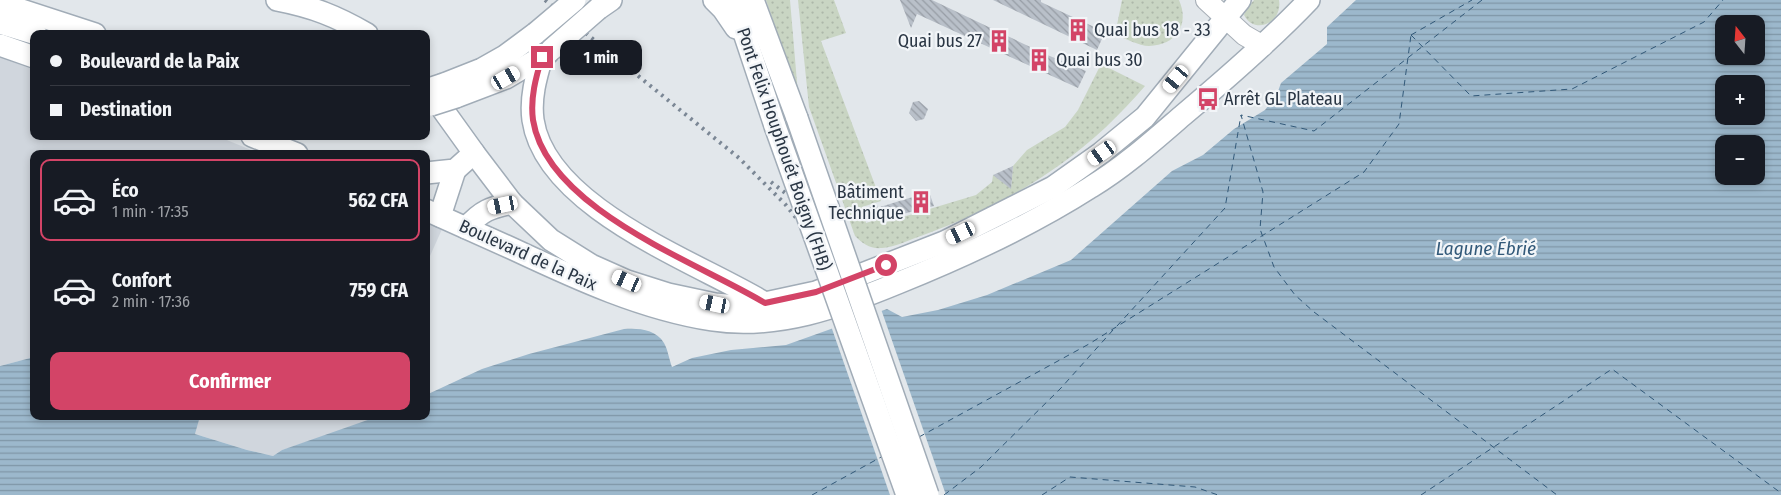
<!DOCTYPE html>
<html lang="fr">
<meta charset="utf-8">
<style>
:root{--surface:#171b24;--page:#242831;--text:#f1f3f6;--muted:#9ea1a6;--line:#363941;--accent:#d34467}
body{margin:0;font-family:"Fira Sans Condensed",sans-serif;background:var(--page);color:var(--text);height:100vh;display:flex;flex-direction:column;font-size:19px;white-space:nowrap}
*{box-sizing:border-box;margin:0}
p{font-size:16px;color:var(--muted)}
.icon{flex:none;width:28px;height:28px;fill:none;stroke:currentColor;stroke-width:2;stroke-linecap:round;stroke-linejoin:round}
.map{position:relative;flex:1;overflow:hidden}
.details{position:absolute;left:30px;top:150px;width:400px;height:270px;display:flex;flex-direction:column;background:var(--surface);border-radius:10px;box-shadow:0 2px 8px #0003}
.details>*{flex:none}
.guide{position:absolute;left:30px;top:30px;width:400px;height:110px;border-radius:10px;box-shadow:0 2px 8px #0003;display:grid;align-content:center;height:110px;padding:0 20px;background:var(--surface)}
.needle{width:32px;rotate:343deg}
.buttons{position:absolute;left:1715px;top:15px;display:grid;gap:10px}
.buttons a{display:grid;place-items:center;width:50px;height:50px;border-radius:10px;background:var(--surface);box-shadow:0 2px 8px #0003;font-size:25px}
.end{position:absolute;width:22px;height:22px;margin:-11px;border:6px solid #d34467;background:#fff;box-shadow:0 0 0 2px #fff}
.from{border-radius:50%}
.bubble{position:absolute;height:35px;border-radius:10px;background:var(--surface);box-shadow:0 2px 8px #0003;font-size:16px;font-weight:700;line-height:35px;text-align:center}
.car{position:absolute;width:15px;height:30px;margin:-15px -8px;border-radius:6px;box-shadow:0 0 4px 1px #0007;background:linear-gradient(#fff 24%,#345 0 40%,#fff 0 76%,#345 0 86%,#fff 0)}
.guide b{display:flex;align-items:center;gap:18px;height:48px;font-size:19px}
.guide b+b{border-top:1px solid var(--line)}
.guide i{width:12px;height:12px;background:var(--text)}
ul{padding:9px 0 0;list-style:none}
li{display:flex;align-items:center;gap:15px;height:82px;margin:0 10px 8px;padding:0 10px;border:2px solid transparent;border-radius:10px}
li div{flex:1}
li b{display:block;font-size:19px}
li em{font-style:normal;font-weight:700}
li.current{border-color:var(--accent)}
li>.icon{width:45px;height:45px;stroke-width:1.5}
.button{display:flex;gap:10px;margin-top:auto;padding:10px 20px}
.button a{flex:1;height:58px;border-radius:10px;background:var(--accent);color:#fff;font-size:20px;font-weight:700;line-height:58px;text-align:center}
.map>svg:first-child{display:block}
.built{fill:#d0d6dd}
.grass{fill:url(#grass-dots)}
.water{fill:url(#water-rules);fill-rule:evenodd}
.pier{fill:#e2e7eb}
.lines{fill:none;stroke-linecap:round;stroke-linejoin:round}
.ferry{stroke:#325979;stroke-width:1;stroke-dasharray:6 5;stroke-linecap:butt}
.building{fill:url(#building-back-hatch)}
.secondary-casing{stroke:#a7aeb6;stroke-width:22}
.primary-casing{stroke:#a1acb7;stroke-width:24}
.secondary{stroke:#fff;stroke-width:20}
.primary{stroke:#fff;stroke-width:21}
.rail{stroke:#7b8795;stroke-width:4;stroke-dasharray:2.5 5;stroke-linecap:butt}
.primary-bridge-casing{stroke:#a1acb7;stroke-width:24;stroke-linecap:butt}
.primary-bridge{stroke:#fff;stroke-width:21}
.route{stroke:#d34467;stroke-width:6}
.labels{text-anchor:middle;dominant-baseline:central;stroke-width:4.5;stroke-linejoin:round;paint-order:stroke}
.poi-label{font-size:18px;fill:#2a3644;stroke:#f2f5f8;text-anchor:start}
.street-label{font-size:18px;fill:#2a3644;stroke:#f2f5f8}
.water-label{font-size:19px;font-style:italic;fill:#325979;stroke:#f2f5f8}
</style>
<div class="map">
<svg width="1781" height="495" viewBox="0 0 1781 495">
<defs>
<pattern id="grass-dots" width="8" height="8" patternUnits="userSpaceOnUse" patternTransform="scale(1.25)"><rect width="8" height="8" fill="#c9d5c3"/><path d="M2 2h.1M6 6h.1" fill="none" stroke="#adb7a9" stroke-width="1.8" stroke-linecap="round"/></pattern>
<pattern id="water-rules" width="6" height="5" patternUnits="userSpaceOnUse" patternTransform="scale(1.25)"><rect width="6" height="5" fill="#9cb8cc"/><path d="M0 2.5h6" fill="none" stroke="#7f96a7"/></pattern>
<pattern id="building-back-hatch" width="6" height="6" patternUnits="userSpaceOnUse" patternTransform="scale(1.25)"><rect width="6" height="6" fill="#b9c0c9"/><path d="M-1 5l2 2M0 0l6 6M5-1l2 2" fill="none" stroke="#979da5"/></pattern>
</defs>
<rect width="100%" height="100%" fill="#e2e7eb"/>
<g class="built">
<path d="M0 57 34 70V136H217L261 154H34V357L0 366Z"/>
<path d="M426 220 443 227 426 265Z"/>
<path d="M189 416H367L369 421 282 450 273 456 247 450 195 434 199 420Z"/>
</g>
<g class="grass">
<path d="M766 0H790L798 94Z"/>
<path d="M798 0H834L846 33 821 41 881 201 862 207 866 223 881 218 883 223 976 195 992 182 993 175 1011 188 1013 166 1027 150 1065 127 1078 110 1101 64 1145 86C1120 115 1092 142 1061 164 1018 195 968 219 918 237 907 241 894 247 882 248 870 249 863 244 855 236L809 107Z"/>
<path d="M1122 0H1179C1190 25 1176 45 1149 46 1139 46 1125 38 1115 35Z"/>
<path d="M1254 0H1279C1283 22 1255 36 1244 15L1246 10Z"/>
</g>
<path class="water" d="M1356 0H1781V495H0V366L34 357V416H189L199 420 195 434 247 450 273 456 282 450 379 416H426V395L482 369 529 354 624 329C638 328 656 329 664 343 668 350 669 359 672 367L692 358 731 350 786 345 887 309 902 317 938 310 987 295 1071 260 1172 171 1203 155 1234 129 1265 110 1277 94 1281 83 1327 44V27ZM1724 24H1756V56H1724ZM1724 84H1756V116H1724ZM1724 144H1756V176H1724Z"/>
<path class="pier" d="M881 309 946 495H890L831 326Z"/>
<g class="lines">
<g class="ferry">
<path d="M1482 0 1314 131 1241 115 1263 192 1260 229 1274 267 1295 295 1314 312 1557 495"/>
<path d="M1411 35 1471 96 1572 89 1704 22 1723 0"/>
<path d="M1411 35 1472 0"/>
<path d="M1117 326 1225 208 1241 115"/>
<path d="M919 437 1089 344 1364 172 1399 124 1411 35"/>
<path d="M812 495 883 456"/>
<path d="M944 495 981 467 1061 388 1113 330"/>
<path d="M1042 495 1070 477 1195 487 1218 495"/>
<path d="M1421 495 1612 369 1781 493"/>
</g>
</g>
<g class="building">
<path d="M900 0H932L1045 54 1086 71 1078 88 917 14 911 28Z"/>
<path d="M993 0H1041V2L1045 4 1105 32 1097 50Z"/>
<path d="M919 101 928 109 924 119 916 121 909 113 913 102Z"/>
<path d="M1013 166 1011 189 993 175Z"/>
<path d="M929 192 934 206 883 219 880 207Z"/>
<path d="M877 205 880 217 868 220 864 209Z"/>
</g>
<g class="lines">
<defs>
<path id="secondary" d="M1206 0 1244 35 1263 46"/>
<g id="primary">
<path d="M277 0C313 7 336 16 367 34"/>
<path d="M714 0 723 9 736 28"/>
<path d="M733 0 775 126"/>
<path d="M753 0 797 118"/>
<path d="M0 3 95 34"/>
<path d="M598 9 611 0"/>
<path d="M0 23 36 34"/>
<path d="M0 45 34 57"/>
<path d="M542 57C536 77 530 98 533 120 546 208 697 262 765 303"/>
<path d="M444 84 482 69 505 56 536 33"/>
<path d="M428 89 474 153 512 203 551 240 591 265 627 281 668 294 715 304 736 306 765 303 816 292 944 242 1053 187 1101 153 1145 117 1240 0"/>
<path d="M456 97 506 78 548 53"/>
<path d="M252 136 297 154"/>
<path d="M426 173 455 170 474 153"/>
<path d="M426 210C455 223 484 236 513 249 577 279 642 309 712 320 776 330 840 307 898 283 965 256 1030 226 1091 187 1124 167 1153 141 1182 116 1226 79 1269 42 1309 0"/>
<path d="M440 216 455 170"/>
<path d="M466 228C482 210 490 208 512 203"/>
</g>
</defs>
<use href="#secondary" class="secondary-casing"/>
<use href="#primary" class="primary-casing"/>
<use href="#secondary" class="secondary"/>
<use href="#primary" class="primary"/>
<g class="rail">
<path d="M545 0 739 158 785 204 809 234 831 271 909 495"/>
<path d="M771 182 797 202 828 238 842 267 920 495"/>
</g>
<defs>
<g id="primary-bridge">
<path d="M536 33 575 0"/>
<path d="M551 50 598 9"/>
<path d="M426 90 444 84"/>
<path d="M431 105 456 97"/>
<path d="M797 118 928 495"/>
<path d="M775 126 907 495"/>
</g>
</defs>
<use href="#primary-bridge" class="primary-bridge-casing"/>
<use href="#primary-bridge" class="primary-bridge"/>
</g>
<g class="lines">
<path class="route" d="M542 57C536 77 530 98 533 120 547 209 697 262 765 303L816 292 886 265"/>
</g>
<defs>
<symbol id="building-bare" viewBox="-9 -9 18 18"><path d="M-4-6H4V6H1V3H-1V6H-4ZM-2.5-4.3h1.7v1.8h-1.7ZM.8-4.3h1.7v1.8H.8ZM-2.5-1h1.7V.8h-1.7ZM.8-1h1.7V.8H.8Z" fill="#d34467" stroke="#f2f5f8" stroke-width="2.5" paint-order="stroke"/></symbol>
<symbol id="bus-bare" viewBox="-9 -9 18 18"><path d="M-5-6H5V4H4V6H2V4H-2V6H-4V4H-5ZM-3.5-4V0h7V-4ZM-3.5 1.2v1.5H-2V1.2ZM2 1.2v1.5H3.5V1.2Z" fill="#d34467" stroke="#f2f5f8" stroke-width="2.5" paint-order="stroke"/></symbol>
</defs>
<g fill-rule="evenodd">
<use href="#building-bare" x="1062" y="14" width="32" height="32"/>
<use href="#building-bare" x="983" y="25" width="32" height="32"/>
<use href="#building-bare" x="1023" y="44" width="32" height="32"/>
<use href="#bus-bare" x="1192" y="83" width="32" height="32"/>
<use href="#building-bare" x="905" y="186" width="32" height="32"/>
</g>
<g class="labels">
<g class="poi-label">
<text x="1094" y="30">Quai bus 18 - 33</text>
<text x="982" y="41" text-anchor="end">Quai bus 27</text>
<text x="1056" y="60">Quai bus 30</text>
<text x="1224" y="99">Arrêt GL Plateau</text>
<text x="904" y="192" text-anchor="end">Bâtiment<tspan x="904" dy="21">Technique</tspan></text>
</g>
<g class="street-label">
<text transform="translate(784 149) rotate(71)">Pont Felix Houphouét Boigny (FHB)</text>
<text transform="translate(528 255) rotate(24)">Boulevard de la Paix</text>
</g>
<g class="water-label">
<text x="1486" y="248">Lagune Ébrié</text>
</g>
</g>
</svg>
<div class="buttons">
<a><svg class="needle" viewBox="-14 -14 28 28"><path d="M0-13l5 13h-10z" fill="#e53935"/><path d="M0 13l5-13h-10z" fill="#9ea1a6"/></svg></a>
<a>+</a>
<a>−</a>
</div>
<i class="end from" style="left:886px;top:265px"></i>
<i class="end" style="left:542px;top:57px"></i>
<div class="bubble" style="left:560px;top:40px;width:82px">1 min</div>
<i class="car" style="left:506px;top:78px;rotate:60deg"></i>
<i class="car" style="left:1176px;top:79px;rotate:220deg"></i>
<i class="car" style="left:1102px;top:153px;rotate:235deg"></i>
<i class="car" style="left:503px;top:205px;rotate:258deg"></i>
<i class="car" style="left:961px;top:233px;rotate:244deg"></i>
<i class="car" style="left:627px;top:281px;rotate:294deg"></i>
<i class="car" style="left:715px;top:304px;rotate:282deg"></i>
<div class="guide">
<b><i class="from"></i>Boulevard de la Paix</b>
<b><i></i>Destination</b>
</div>
<section class="details">
<ul>
<li class="current"><svg class="icon" aria-label="car" viewBox="0 0 24 24"><path d="M5 17H2v-5l4-1 3-4h7l3 4 3 1v5h-3M9 17h6M6 11h13"/><circle cx="7" cy="17" r="2"/><circle cx="17" cy="17" r="2"/></svg><div><b>Éco</b><p>1 min · 17:35</p></div><em>562 CFA</em></li>
<li><svg class="icon" aria-label="car" viewBox="0 0 24 24"><path d="M5 17H2v-5l4-1 3-4h7l3 4 3 1v5h-3M9 17h6M6 11h13"/><circle cx="7" cy="17" r="2"/><circle cx="17" cy="17" r="2"/></svg><div><b>Confort</b><p>2 min · 17:36</p></div><em>759 CFA</em></li>
</ul>
<div class="button"><a>Confirmer</a></div>
</section>
</div>
